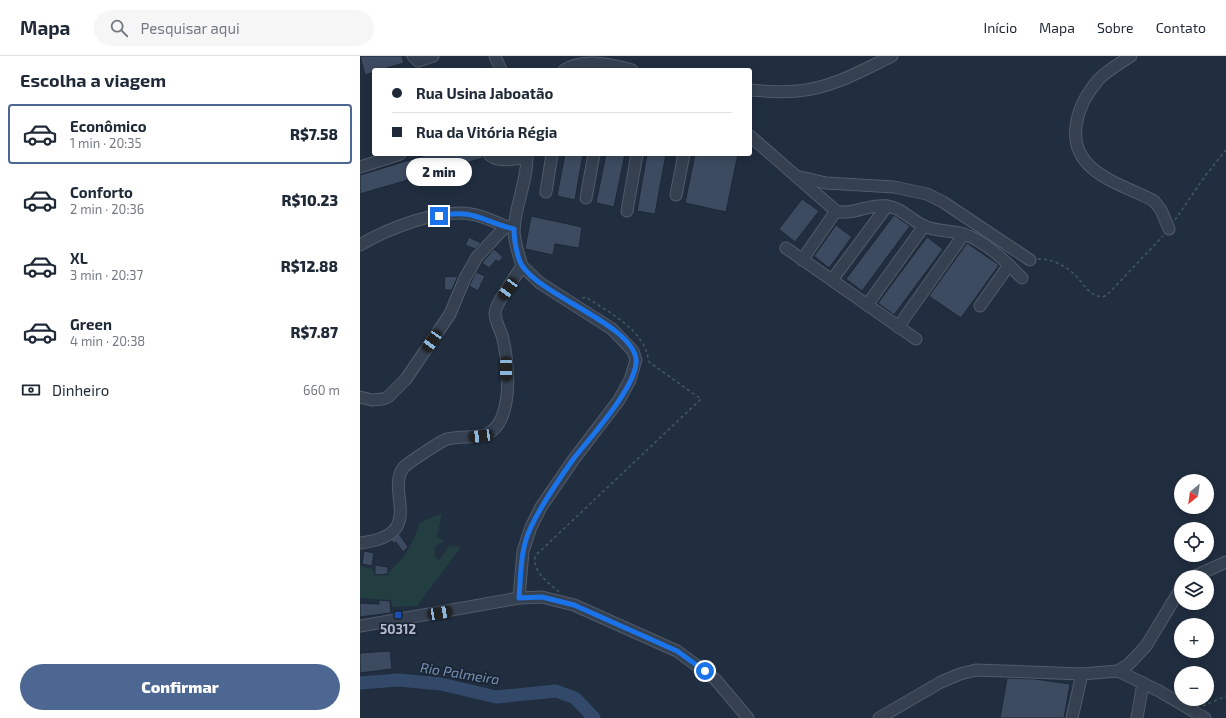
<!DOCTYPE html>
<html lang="pt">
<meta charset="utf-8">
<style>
:root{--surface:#fff;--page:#f6f6f7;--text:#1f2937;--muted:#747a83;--line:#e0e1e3;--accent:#4c6791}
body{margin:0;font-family:"Exo 2",sans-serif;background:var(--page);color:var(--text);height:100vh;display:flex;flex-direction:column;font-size:15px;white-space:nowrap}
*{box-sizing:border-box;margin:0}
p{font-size:13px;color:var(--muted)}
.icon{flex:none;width:22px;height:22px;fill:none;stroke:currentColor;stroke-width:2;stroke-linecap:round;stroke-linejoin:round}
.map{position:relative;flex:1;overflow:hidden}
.details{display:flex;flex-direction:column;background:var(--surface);width:360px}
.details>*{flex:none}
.hud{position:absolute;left:12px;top:12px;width:380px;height:88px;border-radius:4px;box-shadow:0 2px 10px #0003;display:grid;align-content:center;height:88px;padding:0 20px;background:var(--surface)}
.needle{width:26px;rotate:209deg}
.buttons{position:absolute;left:814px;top:418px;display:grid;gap:8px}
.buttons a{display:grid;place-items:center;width:40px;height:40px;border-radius:50%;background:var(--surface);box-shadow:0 2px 10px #0003;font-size:20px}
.end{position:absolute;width:18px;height:18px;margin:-9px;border:5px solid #1a73e8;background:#fff;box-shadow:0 0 0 2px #fff}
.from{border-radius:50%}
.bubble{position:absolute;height:28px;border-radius:14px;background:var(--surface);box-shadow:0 2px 10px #0003;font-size:13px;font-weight:800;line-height:28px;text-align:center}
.car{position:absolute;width:12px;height:24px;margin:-12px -6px;border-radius:5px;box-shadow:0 0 3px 1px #0007;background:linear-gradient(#222 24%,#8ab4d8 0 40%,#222 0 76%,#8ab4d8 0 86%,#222 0)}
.hud b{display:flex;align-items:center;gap:14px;height:38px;font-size:15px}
.hud b+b{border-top:1px solid var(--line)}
.hud i{width:10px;height:10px;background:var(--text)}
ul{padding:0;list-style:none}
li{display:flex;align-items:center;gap:12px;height:60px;margin:0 8px 6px;padding:0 12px;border:2px solid transparent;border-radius:4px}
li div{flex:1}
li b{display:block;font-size:15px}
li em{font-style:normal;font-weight:800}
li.on{border-color:var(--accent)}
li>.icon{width:36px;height:36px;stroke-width:1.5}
h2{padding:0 20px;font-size:18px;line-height:48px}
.pay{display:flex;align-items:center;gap:10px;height:44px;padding:0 20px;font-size:15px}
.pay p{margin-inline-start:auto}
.cta{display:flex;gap:8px;margin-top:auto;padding:8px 20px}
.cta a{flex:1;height:46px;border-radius:24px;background:var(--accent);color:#fff;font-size:16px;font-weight:800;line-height:46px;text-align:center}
header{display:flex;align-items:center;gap:24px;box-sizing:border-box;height:56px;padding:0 20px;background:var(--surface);border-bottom:1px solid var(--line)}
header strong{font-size:19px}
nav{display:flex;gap:22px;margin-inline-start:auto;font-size:14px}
.search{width:280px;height:36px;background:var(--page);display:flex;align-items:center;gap:10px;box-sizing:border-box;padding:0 14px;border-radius:22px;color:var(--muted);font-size:15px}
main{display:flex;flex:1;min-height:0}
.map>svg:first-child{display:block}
.green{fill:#233e41}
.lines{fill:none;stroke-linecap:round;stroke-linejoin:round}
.river{stroke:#334969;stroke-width:13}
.building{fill:#3d4b60;stroke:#1d2736}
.minor-casing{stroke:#515b6a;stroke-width:13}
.path{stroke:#415b5e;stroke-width:1.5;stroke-dasharray:3 3;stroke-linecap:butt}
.minor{stroke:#354050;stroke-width:11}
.route{stroke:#1a73e8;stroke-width:5}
.transit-dot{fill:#1a4fb4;stroke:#1b2534;stroke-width:1.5}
.labels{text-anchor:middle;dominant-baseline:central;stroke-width:3.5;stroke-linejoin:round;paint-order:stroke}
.poi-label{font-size:13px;font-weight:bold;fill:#b1bbcb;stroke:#1b2534}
.water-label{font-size:14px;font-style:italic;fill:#7691b5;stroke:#1b2534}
</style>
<header>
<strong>Mapa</strong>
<div class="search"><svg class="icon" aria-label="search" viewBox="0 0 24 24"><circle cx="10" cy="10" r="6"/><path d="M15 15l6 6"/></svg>Pesquisar aqui</div>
<nav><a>Início</a><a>Mapa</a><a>Sobre</a><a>Contato</a></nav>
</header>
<main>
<section class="details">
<h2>Escolha a viagem</h2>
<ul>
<li class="on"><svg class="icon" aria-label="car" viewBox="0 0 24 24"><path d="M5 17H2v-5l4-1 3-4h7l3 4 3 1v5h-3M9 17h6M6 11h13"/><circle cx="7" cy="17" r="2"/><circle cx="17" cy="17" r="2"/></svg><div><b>Econômico</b><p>1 min · 20:35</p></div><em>R$7.58</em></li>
<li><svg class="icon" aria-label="car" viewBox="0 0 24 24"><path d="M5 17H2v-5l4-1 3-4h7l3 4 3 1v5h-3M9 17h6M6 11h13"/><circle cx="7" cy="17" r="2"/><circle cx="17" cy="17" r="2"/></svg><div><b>Conforto</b><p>2 min · 20:36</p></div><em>R$10.23</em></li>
<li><svg class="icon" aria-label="car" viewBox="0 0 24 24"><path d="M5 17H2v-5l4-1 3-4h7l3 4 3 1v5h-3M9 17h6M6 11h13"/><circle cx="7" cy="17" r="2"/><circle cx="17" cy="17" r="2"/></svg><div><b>XL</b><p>3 min · 20:37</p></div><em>R$12.88</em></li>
<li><svg class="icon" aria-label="car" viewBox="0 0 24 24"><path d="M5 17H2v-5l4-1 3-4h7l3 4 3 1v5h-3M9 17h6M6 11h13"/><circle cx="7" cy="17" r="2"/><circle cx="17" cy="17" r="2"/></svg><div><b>Green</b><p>4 min · 20:38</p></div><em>R$7.87</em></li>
</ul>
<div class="pay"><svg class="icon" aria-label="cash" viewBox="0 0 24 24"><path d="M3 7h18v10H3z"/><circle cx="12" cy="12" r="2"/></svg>Dinheiro<p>660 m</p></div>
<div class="cta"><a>Confirmar</a></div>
</section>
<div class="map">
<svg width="866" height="662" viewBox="0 0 866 662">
<rect width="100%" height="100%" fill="#212e40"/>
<path class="green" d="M82 457 77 480 84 485 75 490V501L79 505 89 490 101 491 57 550 32 551 31 544 0 542V510L12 513 15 519H28C32 511 38 508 43 502 50 491 56 480 59 467Z"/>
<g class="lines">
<path class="river" d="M0 627 38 624 81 628 136 641 196 635 215 642 234 662"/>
</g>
<g class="building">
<path d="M0 0H42L44 7 20 14H14V16L5 19Z"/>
<path d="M70 98H122L123 102 0 138V119Z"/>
<path d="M205 98H223L215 144 197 140Z"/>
<path d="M246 98H265L254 151 236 147Z"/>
<path d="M287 98H306L295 158 277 155Z"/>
<path d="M335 98H378L366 156 325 147Z"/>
<path d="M442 143 459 155 435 186 419 173Z"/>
<path d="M534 159 550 170 502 235 486 223Z"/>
<path d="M171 160 222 171 219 192 195 188 193 199 165 193Z"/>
<path d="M476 169 492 181 469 212 454 200Z"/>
<path d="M109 181 121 187 115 193 105 189Z"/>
<path d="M567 181 583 193 534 259 518 247Z"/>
<path d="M607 187 639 209 601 262 569 240Z"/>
<path d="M134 193 143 201 139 206 136 204 129 212 122 207Z"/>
<path d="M116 216 125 220 118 235 109 230Z"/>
<path d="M98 220 92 234H85L84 221Z"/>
<path d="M39 478 48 491 43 496 36 486 34 487 31 484Z"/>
<path d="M4 495 14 497 12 510 2 508Z"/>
<path d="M15 509 28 511V518L15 519Z"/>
<path d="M19 544 30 545 31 557 0 561V547L19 548Z"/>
<path d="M30 595 32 613 0 617V597Z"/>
<path d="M647 622 675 623 710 628 704 662H640Z"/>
</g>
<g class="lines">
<defs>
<g id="minor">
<path d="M53 0 58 5 73 0"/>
<path d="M135 0 141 14"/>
<path d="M771 0C760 7 748 14 739 23 717 48 703 87 732 112 749 127 774 134 794 145L801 154 809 173"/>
<path d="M204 14C224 2 251 8 272 14"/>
<path d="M390 34C405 35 421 37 437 35 470 33 503 14 532 0"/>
<path d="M390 80 476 155C492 160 510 147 527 150 542 152 551 164 564 170 577 176 591 174 603 178 626 185 646 206 662 222"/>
<path d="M129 98C137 108 155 102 167 102"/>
<path d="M0 111 40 98"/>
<path d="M436 120 466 127 534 131 567 138 583 146 670 204"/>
<path d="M186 136 192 98"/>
<path d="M316 139 324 98"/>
<path d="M226 142 234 98"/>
<path d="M267 155 277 98"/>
<path d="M0 189C27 173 79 152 111 158 126 160 139 169 154 173"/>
<path d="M426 192 556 283"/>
<path d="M442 204 476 155"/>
<path d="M162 210C159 199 154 186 154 174 155 149 168 124 167 98"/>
<path d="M472 224 527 150"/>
<path d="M507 249 564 170"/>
<path d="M620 250 649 209"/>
<path d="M538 271 604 178"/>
<path d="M0 341 12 344 23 343 28 341 46 323 90 258 105 222 117 201 145 171"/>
<path d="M0 487C69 479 24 435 44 411 48 407 81 385 87 383 109 377 130 389 142 361 151 338 148 306 143 283 141 274 135 266 135 257 135 248 156 220 162 210"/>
<path d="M833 521 866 506"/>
<path d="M159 542 163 495 171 471 181 451 214 403 259 344 270 324 276 304 273 295 252 273 180 227 162 210"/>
<path d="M0 570 159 542 182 541 214 549 317 595 355 623 388 662"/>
<path d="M758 615 799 635 845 662"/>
<path d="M519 662 581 626 600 618 616 614 722 618 758 615 769 608 786 590 821 532"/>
<path d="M712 662 722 618"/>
<path d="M777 662 783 627"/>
</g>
</defs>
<use href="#minor" class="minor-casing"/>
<g class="path">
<path d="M815 164 845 120 866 94"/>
<path d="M678 203C690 202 706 210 714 218 724 227 728 240 743 241L748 238 803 180"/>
<path d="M199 536C188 526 173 517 175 500L341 343 289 306C284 273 251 258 226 241L220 243"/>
<path d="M843 650 866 640"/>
</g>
<use href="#minor" class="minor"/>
</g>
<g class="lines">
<path class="route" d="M79 160C113 152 123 166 154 173 154 182 157 204 163 211 184 241 272 269 276 303 279 328 230 382 214 402 199 423 182 447 171 471 160 493 161 518 159 542L182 541 214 549 317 595 345 615"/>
</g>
<rect class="transit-dot" x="34" y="555" width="8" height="8" rx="2"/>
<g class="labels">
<g class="poi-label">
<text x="38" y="573">50312</text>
</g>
<g class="water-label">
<text transform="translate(100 617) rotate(9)">Rio Palmeira</text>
</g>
</g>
</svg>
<div class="buttons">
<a><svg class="needle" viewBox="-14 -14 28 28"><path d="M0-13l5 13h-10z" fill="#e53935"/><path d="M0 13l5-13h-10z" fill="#747a83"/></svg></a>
<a><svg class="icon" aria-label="locate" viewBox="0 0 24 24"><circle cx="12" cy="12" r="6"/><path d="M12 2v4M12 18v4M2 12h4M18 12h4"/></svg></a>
<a><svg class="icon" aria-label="layers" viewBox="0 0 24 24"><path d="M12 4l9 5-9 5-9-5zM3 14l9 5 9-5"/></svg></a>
<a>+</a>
<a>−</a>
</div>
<i class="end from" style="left:345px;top:615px"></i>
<i class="end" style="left:79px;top:160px"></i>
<div class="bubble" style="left:46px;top:102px;width:66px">2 min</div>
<i class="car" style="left:148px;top:233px;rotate:216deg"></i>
<i class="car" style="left:72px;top:285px;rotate:215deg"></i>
<i class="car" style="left:146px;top:313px;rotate:180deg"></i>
<i class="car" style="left:121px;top:380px;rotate:263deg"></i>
<i class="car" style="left:80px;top:557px;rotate:80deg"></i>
<div class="hud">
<b><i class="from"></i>Rua Usina Jaboatão</b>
<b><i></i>Rua da Vitória Régia</b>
</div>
</div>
</main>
